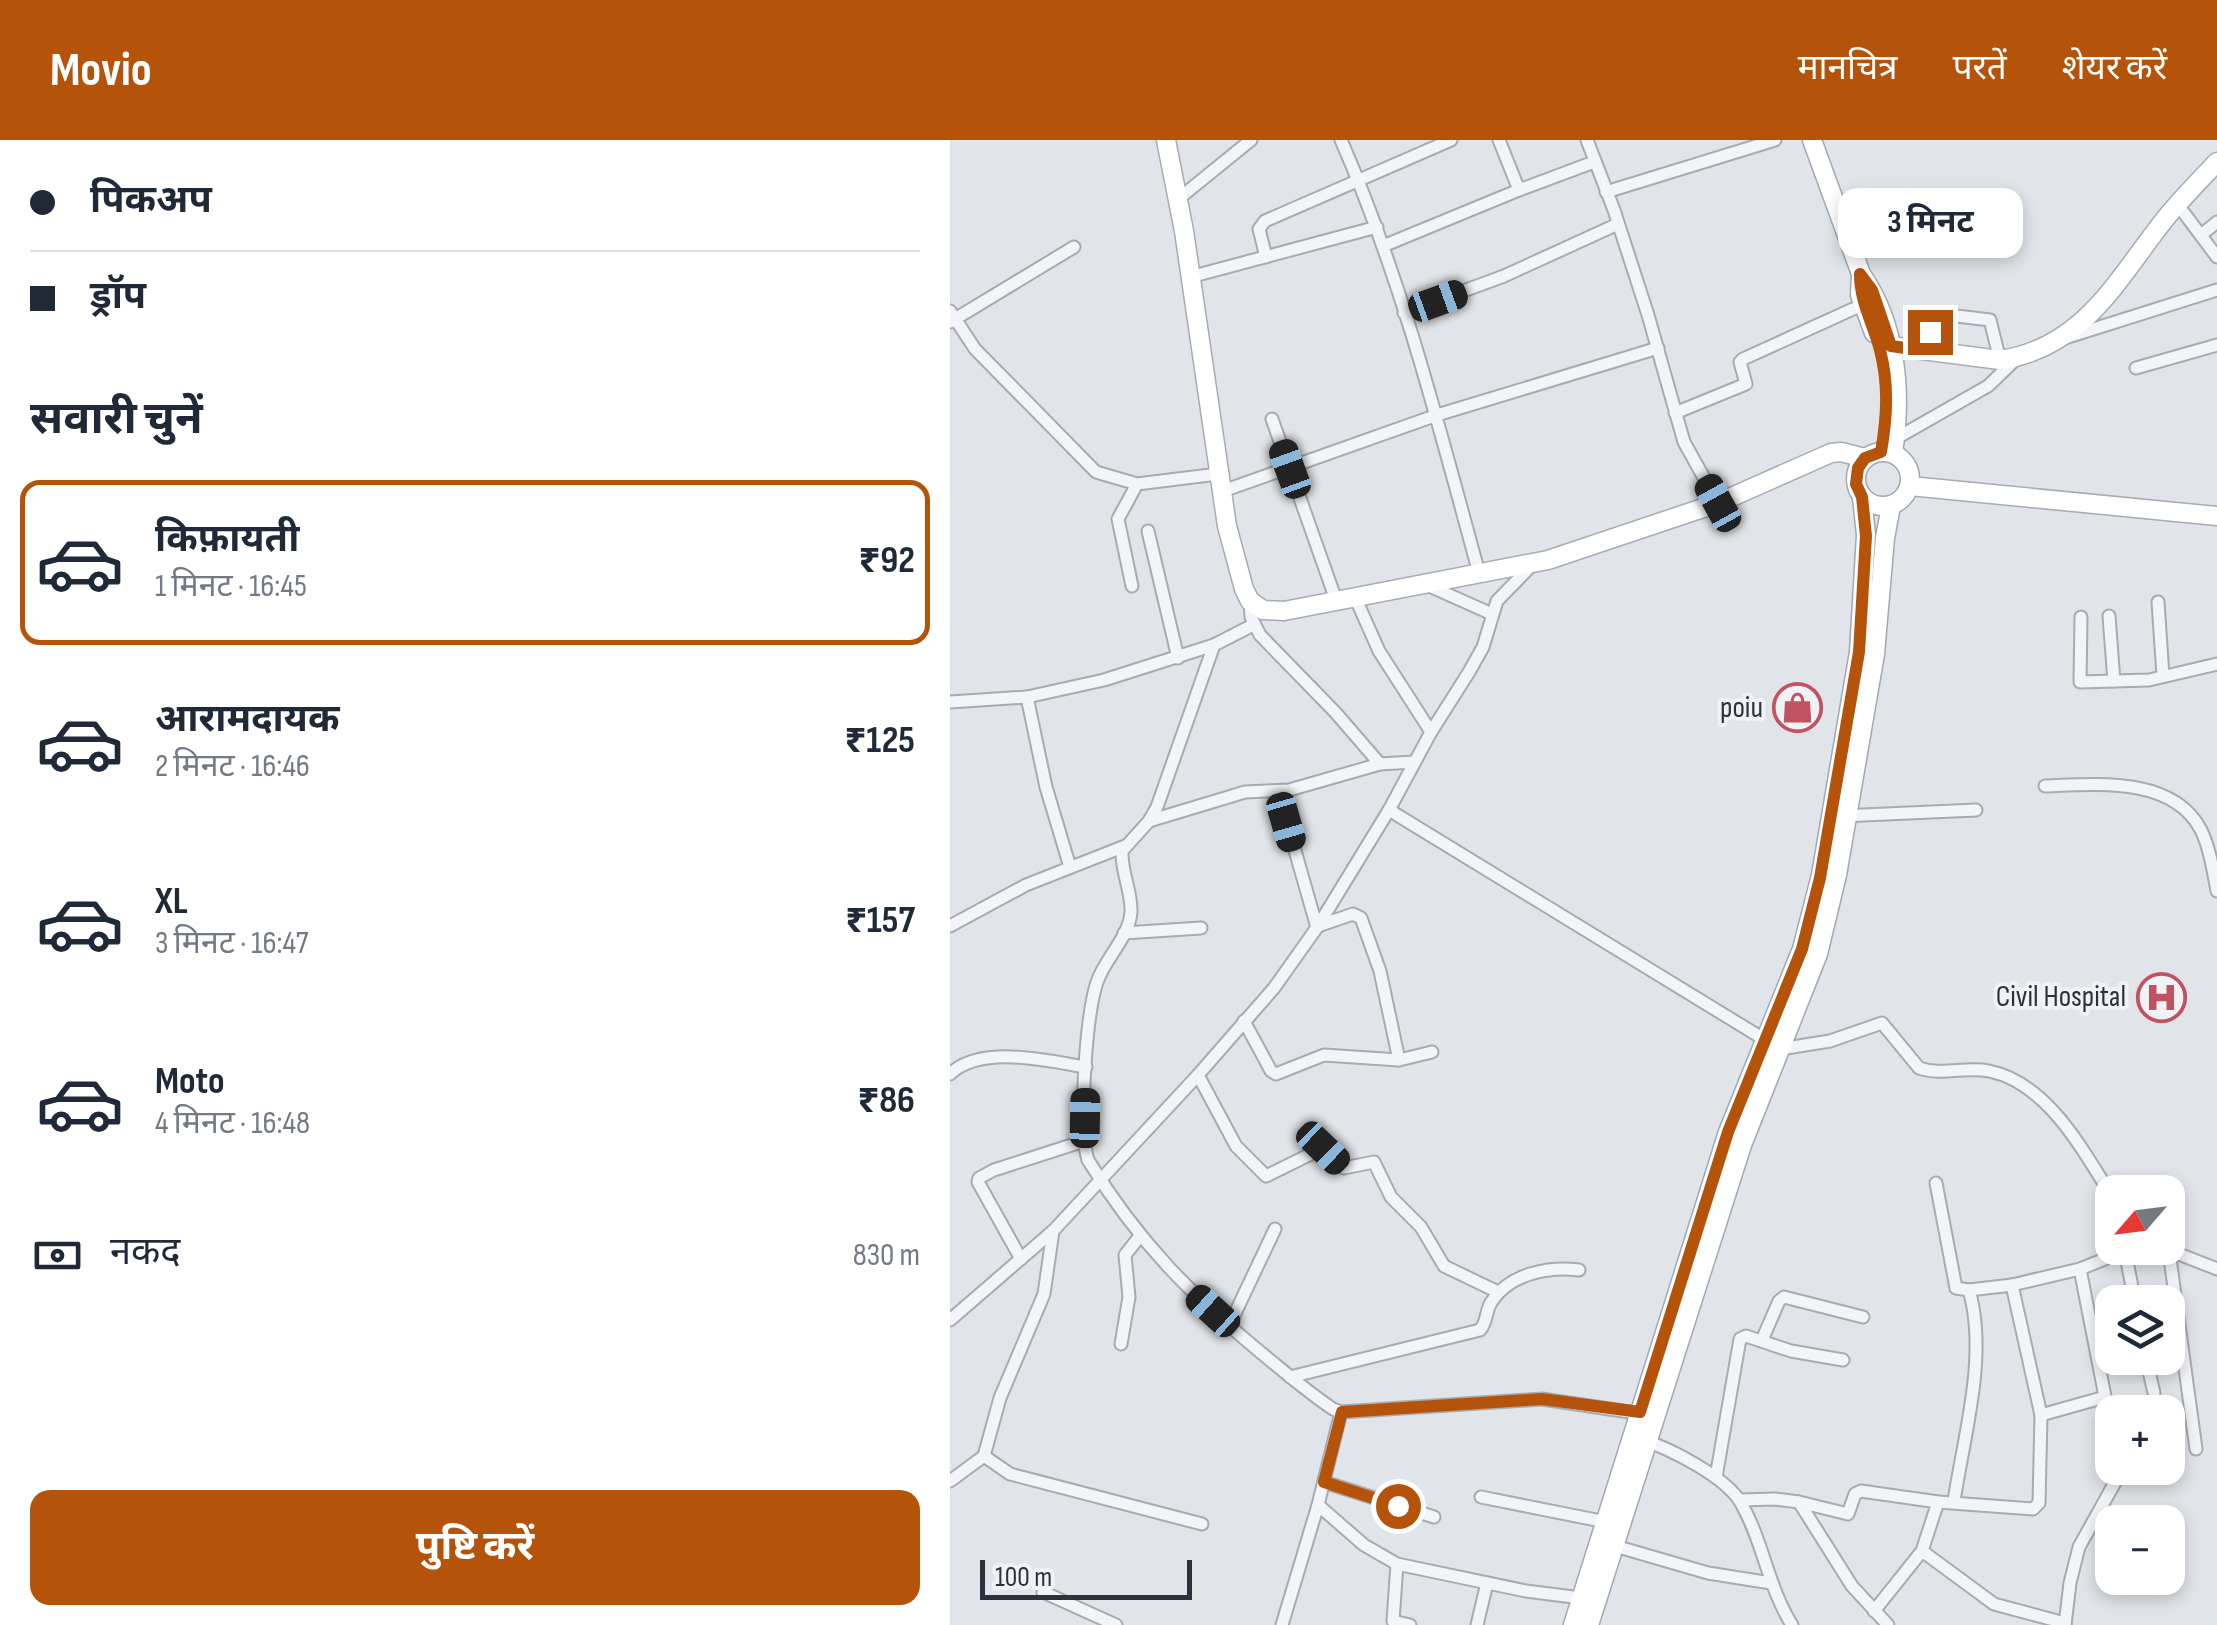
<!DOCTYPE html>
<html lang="hi">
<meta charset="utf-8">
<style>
:root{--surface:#fff;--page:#f2f2f3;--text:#1f2937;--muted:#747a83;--line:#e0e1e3;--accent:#b45309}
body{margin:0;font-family:"Sofia Sans Condensed","Noto Sans Devanagari",sans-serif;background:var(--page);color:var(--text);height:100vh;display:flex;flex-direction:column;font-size:38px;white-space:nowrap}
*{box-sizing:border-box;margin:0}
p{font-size:32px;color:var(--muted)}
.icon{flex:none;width:55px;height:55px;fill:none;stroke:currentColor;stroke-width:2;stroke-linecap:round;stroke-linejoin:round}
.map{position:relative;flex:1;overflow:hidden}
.side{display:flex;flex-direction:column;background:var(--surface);width:950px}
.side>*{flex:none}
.top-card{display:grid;align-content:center;height:220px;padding:0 30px;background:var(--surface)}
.needle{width:65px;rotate:242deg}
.fabs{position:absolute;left:1145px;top:1035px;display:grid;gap:20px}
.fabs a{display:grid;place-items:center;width:90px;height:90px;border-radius:20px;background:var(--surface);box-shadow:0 5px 15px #0003;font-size:50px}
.scale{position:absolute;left:30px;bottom:25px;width:212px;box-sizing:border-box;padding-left:10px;border:5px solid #2b323e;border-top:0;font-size:28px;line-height:35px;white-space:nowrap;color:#2b323e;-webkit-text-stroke:8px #f0f3f6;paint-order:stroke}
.end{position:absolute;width:45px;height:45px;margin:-22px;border:12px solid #b45309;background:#fff;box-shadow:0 0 0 5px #fff}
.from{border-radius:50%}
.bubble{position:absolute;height:70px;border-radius:20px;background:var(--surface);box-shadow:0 5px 15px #0003;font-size:32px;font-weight:700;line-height:70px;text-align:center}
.car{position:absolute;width:30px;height:60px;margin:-30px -15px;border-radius:12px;box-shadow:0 0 8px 2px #0007;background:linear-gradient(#222 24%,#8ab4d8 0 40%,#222 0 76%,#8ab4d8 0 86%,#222 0)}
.top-card b{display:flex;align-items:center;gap:35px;height:95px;font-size:38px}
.top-card b+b{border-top:2px solid var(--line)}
.top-card i{width:25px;height:25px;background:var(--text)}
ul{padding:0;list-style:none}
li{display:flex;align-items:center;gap:30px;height:165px;margin:0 20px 15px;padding:0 10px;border:5px solid transparent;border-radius:20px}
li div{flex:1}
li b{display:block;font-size:38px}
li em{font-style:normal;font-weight:700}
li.current{border-color:var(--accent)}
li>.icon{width:90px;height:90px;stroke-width:1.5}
h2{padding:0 30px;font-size:45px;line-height:120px}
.pay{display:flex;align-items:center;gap:25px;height:110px;padding:0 30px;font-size:38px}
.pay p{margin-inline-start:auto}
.action{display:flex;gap:20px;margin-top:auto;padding:20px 30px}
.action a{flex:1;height:115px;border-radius:20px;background:var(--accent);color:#fff;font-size:40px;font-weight:700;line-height:115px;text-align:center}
header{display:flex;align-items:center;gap:60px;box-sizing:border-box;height:140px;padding:0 50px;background:var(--accent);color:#fff}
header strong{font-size:48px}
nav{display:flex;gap:55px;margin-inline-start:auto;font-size:35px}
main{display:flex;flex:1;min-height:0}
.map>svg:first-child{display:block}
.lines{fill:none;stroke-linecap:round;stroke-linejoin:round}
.street-casing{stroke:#a7abb2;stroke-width:15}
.secondary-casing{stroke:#a7abb2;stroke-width:21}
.primary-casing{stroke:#a1a8b3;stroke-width:21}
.street{stroke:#f3f4f7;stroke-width:11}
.secondary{stroke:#fff;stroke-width:18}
.primary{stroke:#fff;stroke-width:18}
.route{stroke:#b45309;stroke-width:12}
.labels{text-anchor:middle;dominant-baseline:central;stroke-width:8;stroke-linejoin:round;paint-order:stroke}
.poi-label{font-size:30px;fill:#2b323e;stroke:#f0f3f6;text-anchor:end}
</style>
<header>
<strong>Movio</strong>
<nav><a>मानचित्र</a><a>परतें</a><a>शेयर करें</a></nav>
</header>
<main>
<section class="side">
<div class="top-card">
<b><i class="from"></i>पिकअप</b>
<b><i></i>ड्रॉप</b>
</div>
<h2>सवारी चुनें</h2>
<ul>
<li class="current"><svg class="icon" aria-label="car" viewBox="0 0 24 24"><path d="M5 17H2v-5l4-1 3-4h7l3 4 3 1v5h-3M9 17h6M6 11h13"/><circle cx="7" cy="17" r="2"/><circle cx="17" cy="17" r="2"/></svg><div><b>किफ़ायती</b><p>1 मिनट · 16:45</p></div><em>₹92</em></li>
<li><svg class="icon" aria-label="car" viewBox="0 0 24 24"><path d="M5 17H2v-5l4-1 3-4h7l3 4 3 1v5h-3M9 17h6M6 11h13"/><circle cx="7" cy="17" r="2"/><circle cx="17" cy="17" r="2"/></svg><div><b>आरामदायक</b><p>2 मिनट · 16:46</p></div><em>₹125</em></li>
<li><svg class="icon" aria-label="car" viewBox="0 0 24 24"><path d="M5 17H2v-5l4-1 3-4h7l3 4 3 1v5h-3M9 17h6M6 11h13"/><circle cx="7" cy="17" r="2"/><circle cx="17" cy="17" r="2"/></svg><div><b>XL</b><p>3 मिनट · 16:47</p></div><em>₹157</em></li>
<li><svg class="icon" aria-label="car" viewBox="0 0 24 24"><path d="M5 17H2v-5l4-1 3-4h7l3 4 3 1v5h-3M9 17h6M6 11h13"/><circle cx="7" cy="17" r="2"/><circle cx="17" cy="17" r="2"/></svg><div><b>Moto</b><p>4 मिनट · 16:48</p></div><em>₹86</em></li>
</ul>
<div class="pay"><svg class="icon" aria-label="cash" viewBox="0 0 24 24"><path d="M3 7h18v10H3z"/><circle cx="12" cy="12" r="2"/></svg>नकद<p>830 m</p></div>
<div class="action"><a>पुष्टि करें</a></div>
</section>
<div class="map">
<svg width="1267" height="1485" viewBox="0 0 1267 1485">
<rect width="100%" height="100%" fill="#e1e4e8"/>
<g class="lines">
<defs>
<g id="street">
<path d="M391 0C452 139 489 287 529 433"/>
<path d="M637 0 664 70 698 175 734 302 768 363"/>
<path d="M569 50 644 22"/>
<path d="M656 52 825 0"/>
<path d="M227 60 301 0"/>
<path d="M1228 65 1267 117"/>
<path d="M1251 95 1267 82"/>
<path d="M433 106 569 50 549 0"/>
<path d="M316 117 309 89 315 81 501 0"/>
<path d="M240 137 427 87"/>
<path d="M0 171 25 209 146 332 187 344 268 334"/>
<path d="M454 173 554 136 668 84"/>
<path d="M0 182 124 107"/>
<path d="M1118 197 1267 150"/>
<path d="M971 210 990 174 1040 180 1050 220"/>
<path d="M1186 228 1267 205"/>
<path d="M725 273 796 244 790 222 793 219 914 164"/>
<path d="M322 279 386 460"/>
<path d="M945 299 1038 246 1066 219"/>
<path d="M270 352 487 275 708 208"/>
<path d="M198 391 228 518"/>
<path d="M477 445 542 474"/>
<path d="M182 446 168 379 187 344"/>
<path d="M405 457 429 511 481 592"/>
<path d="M300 461 301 477 310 495 385 572 430 624"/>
<path d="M1208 462 1213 536"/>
<path d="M1159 476 1164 541"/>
<path d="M1131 477 1130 542 1199 540 1267 524"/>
<path d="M303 485 264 505 207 667 199 681 172 711C171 732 182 752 181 772 179 798 155 818 147 842 136 875 128 988 138 1020 188 1102 242 1156 315 1216 337 1234 359 1253 383 1269L391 1272 592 1259 693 1274"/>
<path d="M77 557 96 647 120 727"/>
<path d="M0 562 77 557 154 540 264 505"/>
<path d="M1095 646C1146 644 1223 636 1251 690 1260 709 1263 730 1267 751"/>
<path d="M328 651 366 784 368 786 403 774 411 778 430 831 449 920"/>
<path d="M439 670 830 909 880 901 932 883 969 928C992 936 1016 926 1039 931 1098 943 1132 1010 1162 1056"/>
<path d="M891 676 1026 670"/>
<path d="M199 681 295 652 339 650 430 624 464 622"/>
<path d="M0 786 76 745 175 706"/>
<path d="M174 793 251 788"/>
<path d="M294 881 321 931 326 934 374 915 449 920 482 912"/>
<path d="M0 934C31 904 98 921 136 927"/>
<path d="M248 935 286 1006 316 1036 373 1008 394 1028 424 1022 441 1057 471 1087 494 1126 548 1152"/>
<path d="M986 1043 1006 1148 1019 1150 1062 1145 1091 1275 1155 1257"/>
<path d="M103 1091 94 1154 50 1258 34 1316 60 1334 252 1384"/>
<path d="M1216 1109 1267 1129"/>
<path d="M1175 1111 1185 1162"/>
<path d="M1219 1111 1246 1309"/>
<path d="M71 1119 28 1042 29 1038 44 1030 134 1001"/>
<path d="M1130 1129 1162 1292"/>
<path d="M1062 1145 1130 1129 1182 1108"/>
<path d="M0 1180 103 1091 248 935 324 848 368 786 439 670 481 592 519 532 533 507 547 461 583 424"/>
<path d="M279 1186 325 1089"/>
<path d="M812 1200 829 1161 834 1157 913 1177"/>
<path d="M171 1204 179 1157 175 1115 190 1096"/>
<path d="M1196 1218 1204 1253"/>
<path d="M340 1237 530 1190C538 1181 535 1171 542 1161 560 1134 598 1126 629 1130"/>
<path d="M693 1300C721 1309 776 1337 791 1363 813 1401 818 1447 842 1485"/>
<path d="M766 1337 790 1199 796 1196 841 1211 893 1220"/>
<path d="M0 1341 34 1316"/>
<path d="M374 1342 484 1377"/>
<path d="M531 1357 656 1382"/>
<path d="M790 1360 825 1359 849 1362 902 1446 938 1485"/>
<path d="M1004 1361C1014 1295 1038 1215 1019 1150"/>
<path d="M849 1362 898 1374 905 1354 911 1351 988 1362 1083 1369 1089 1363 1091 1275"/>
<path d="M368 1365 414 1405 447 1424 576 1451 631 1458"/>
<path d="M665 1406 758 1433 821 1443"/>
<path d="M972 1411 1044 1464 1115 1483"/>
<path d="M447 1424 443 1481 460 1485"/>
<path d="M93 1452 166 1485"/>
<path d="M924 1471 972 1411 988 1362"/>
<path d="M332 1485 368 1365 391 1272"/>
<path d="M527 1485 537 1443"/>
<path d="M1115 1485 1120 1443 1129 1407 1173 1328"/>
</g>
<g id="secondary">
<path d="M216 0 234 91 277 386 294 449 300 461 313 470 334 471 598 420 768 363 881 313 891 312 915 318"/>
<path d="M941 206 1050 220C1134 208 1168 138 1215 79 1231 59 1250 40 1267 22"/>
<path d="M960 346 1267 376"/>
</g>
<g id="primary">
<path d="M862 0 911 134C947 185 952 253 943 313"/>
<path d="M911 134 910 155 924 193"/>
<circle cx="933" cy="339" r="27"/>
<path d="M623 1485 778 992 852 809 871 735 909 512 916 395 912 357"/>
<path d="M639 1485 792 1005 868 814 887 735 925 514 935 398 941 366"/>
</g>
</defs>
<use href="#street" class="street-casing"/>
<use href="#secondary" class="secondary-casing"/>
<use href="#primary" class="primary-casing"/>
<use href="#street" class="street"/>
<use href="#secondary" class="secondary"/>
<use href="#primary" class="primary"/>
</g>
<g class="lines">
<path class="route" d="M448 1366 374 1342 392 1272 592 1259 690 1272 778 992 852 809 870 738 909 512 916 396 912 357 906 344 908 328 915 318 931 312C937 277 939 245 930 210 923 183 910 162 910 134L922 150 941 206 970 210 980 192"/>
</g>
<defs>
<symbol id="shop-ring" viewBox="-11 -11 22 22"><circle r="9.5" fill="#f0f3f6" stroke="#c15261" stroke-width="1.5"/><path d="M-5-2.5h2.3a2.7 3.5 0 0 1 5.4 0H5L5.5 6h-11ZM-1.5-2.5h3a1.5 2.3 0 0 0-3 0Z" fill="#c15261"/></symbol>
<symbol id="hospital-ring" viewBox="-11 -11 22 22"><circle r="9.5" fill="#f0f3f6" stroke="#c15261" stroke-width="1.5"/><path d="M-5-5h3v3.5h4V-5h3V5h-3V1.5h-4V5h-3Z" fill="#c15261"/></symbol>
</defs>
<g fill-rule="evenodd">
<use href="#shop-ring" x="820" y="540" width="55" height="55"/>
<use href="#hospital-ring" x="1184" y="830" width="55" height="55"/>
</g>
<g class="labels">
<g class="poi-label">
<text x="813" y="568">poiu</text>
<text x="1176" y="857">Civil Hospital</text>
</g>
</g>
</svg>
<div class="fabs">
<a><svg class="needle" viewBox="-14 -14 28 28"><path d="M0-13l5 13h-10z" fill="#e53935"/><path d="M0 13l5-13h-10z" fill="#747a83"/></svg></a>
<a><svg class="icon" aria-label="layers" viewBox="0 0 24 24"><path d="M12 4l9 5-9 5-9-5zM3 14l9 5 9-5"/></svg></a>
<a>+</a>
<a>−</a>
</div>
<div class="scale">100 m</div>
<i class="end from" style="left:448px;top:1366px"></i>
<i class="end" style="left:980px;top:192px"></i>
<div class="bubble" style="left:888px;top:48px;width:185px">3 मिनट</div>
<i class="car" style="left:488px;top:161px;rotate:70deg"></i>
<i class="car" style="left:340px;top:329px;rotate:340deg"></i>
<i class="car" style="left:768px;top:363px;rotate:331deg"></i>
<i class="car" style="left:336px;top:682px;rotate:164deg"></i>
<i class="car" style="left:135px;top:978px;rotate:1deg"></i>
<i class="car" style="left:373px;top:1008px;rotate:134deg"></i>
<i class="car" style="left:263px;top:1171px;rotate:312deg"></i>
</div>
</main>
